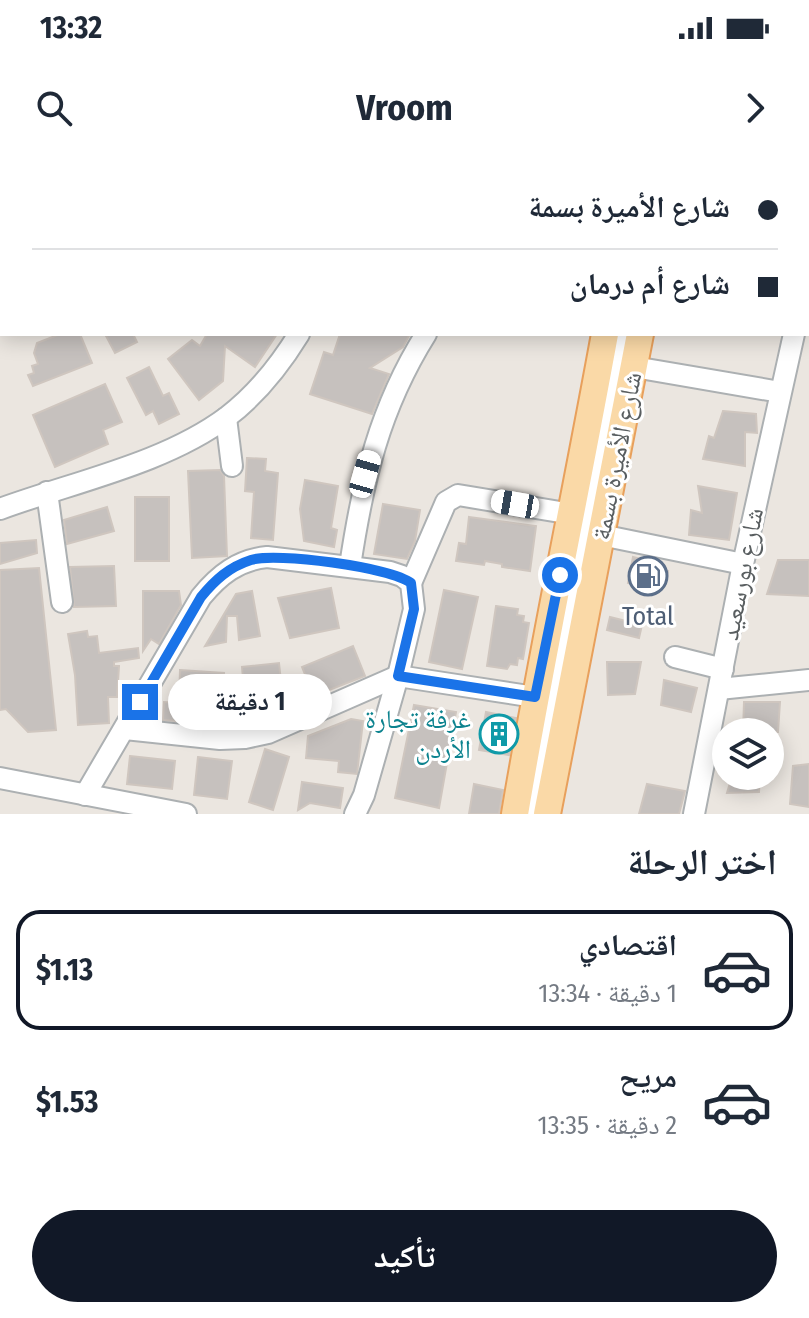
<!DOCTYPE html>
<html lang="ar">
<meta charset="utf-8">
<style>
:root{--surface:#fff;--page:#f6f6f7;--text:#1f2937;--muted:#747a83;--line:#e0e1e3;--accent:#111827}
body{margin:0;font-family:"Fira Sans Condensed","Noto Naskh Arabic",sans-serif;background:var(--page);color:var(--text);direction:rtl;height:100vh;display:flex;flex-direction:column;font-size:30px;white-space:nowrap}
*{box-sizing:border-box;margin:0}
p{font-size:26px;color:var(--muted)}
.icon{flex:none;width:44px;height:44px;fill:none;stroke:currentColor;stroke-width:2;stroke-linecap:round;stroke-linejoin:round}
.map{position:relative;height:654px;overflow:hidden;direction:ltr}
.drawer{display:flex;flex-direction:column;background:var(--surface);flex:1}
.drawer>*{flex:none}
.hud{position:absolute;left:0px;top:0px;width:810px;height:176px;box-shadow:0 4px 20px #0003;direction:rtl;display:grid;align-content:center;height:176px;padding:0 32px;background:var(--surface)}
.tools{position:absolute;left:712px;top:558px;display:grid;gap:16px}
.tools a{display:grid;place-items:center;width:72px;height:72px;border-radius:50%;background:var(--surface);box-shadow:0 4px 20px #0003;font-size:40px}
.end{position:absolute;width:36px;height:36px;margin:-18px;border:10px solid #1a73e8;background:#fff;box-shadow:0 0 0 4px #fff}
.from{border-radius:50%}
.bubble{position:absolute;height:56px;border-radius:28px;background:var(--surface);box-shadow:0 4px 20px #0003;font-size:26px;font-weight:700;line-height:56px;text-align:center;direction:rtl}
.car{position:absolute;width:24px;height:48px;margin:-24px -12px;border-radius:10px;box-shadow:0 0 6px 2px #0007;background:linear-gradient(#fff 24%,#345 0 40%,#fff 0 76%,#345 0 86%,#fff 0)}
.hud b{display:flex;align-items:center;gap:28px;height:76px;font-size:30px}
.hud b+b{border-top:2px solid var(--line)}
.hud i{width:20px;height:20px;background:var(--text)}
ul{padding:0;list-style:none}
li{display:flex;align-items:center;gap:24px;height:120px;margin:0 16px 12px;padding:0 16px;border:4px solid transparent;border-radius:24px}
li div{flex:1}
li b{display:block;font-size:30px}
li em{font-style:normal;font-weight:700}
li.selected{border-color:var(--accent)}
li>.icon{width:72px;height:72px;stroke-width:1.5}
h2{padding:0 32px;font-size:36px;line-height:96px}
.button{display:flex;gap:16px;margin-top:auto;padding:16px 32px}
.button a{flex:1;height:92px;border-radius:48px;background:var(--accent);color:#fff;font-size:32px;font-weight:700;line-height:92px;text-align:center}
.status{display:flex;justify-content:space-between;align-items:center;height:56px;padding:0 40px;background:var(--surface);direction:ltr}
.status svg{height:22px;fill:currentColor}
header{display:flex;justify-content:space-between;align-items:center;height:104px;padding:0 32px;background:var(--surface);font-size:36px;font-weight:700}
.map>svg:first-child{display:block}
.building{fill:#c6c1be;stroke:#cfc6bf;stroke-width:2}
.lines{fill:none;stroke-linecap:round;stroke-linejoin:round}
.minor-casing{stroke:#acb0b2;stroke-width:24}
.major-casing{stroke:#e8a05c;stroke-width:30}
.minor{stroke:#fff;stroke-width:20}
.major{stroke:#fad9a7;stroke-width:26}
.route{stroke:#1a73e8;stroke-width:10}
.labels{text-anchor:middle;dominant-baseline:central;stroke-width:6;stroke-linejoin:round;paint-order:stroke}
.street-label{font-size:26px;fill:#595e60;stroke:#fff}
.service-label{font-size:26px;fill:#4e5e75;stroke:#fff}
.culture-label{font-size:26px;fill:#0d838f;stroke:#fff;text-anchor:end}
</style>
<div class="status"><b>13:32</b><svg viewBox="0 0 49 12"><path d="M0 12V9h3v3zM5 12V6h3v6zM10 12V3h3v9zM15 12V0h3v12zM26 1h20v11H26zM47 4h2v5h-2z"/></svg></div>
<header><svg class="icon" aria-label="forward" viewBox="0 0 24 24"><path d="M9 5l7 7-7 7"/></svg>Vroom<svg class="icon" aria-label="search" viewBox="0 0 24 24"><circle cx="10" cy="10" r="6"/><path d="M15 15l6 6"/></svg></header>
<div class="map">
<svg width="809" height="654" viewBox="0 0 809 654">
<rect width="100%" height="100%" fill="#ebe6e0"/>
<g class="building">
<path d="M60 174H80L92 203 33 226 28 215 34 213 32 206 38 204 34 193 37 183Z"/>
<path d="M105 174H133L137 182 115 193Z"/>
<path d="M207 174H277L255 207 225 186 223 221 199 240 168 199 192 180 200 186Z"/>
<path d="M340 174H410L403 187 370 208 389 214 372 254 310 234 324 192 333 195Z"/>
<path d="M149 207 163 236 169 233 179 254 159 264 153 251 146 255 127 218Z"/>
<path d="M105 224 122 262 103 270 108 284 55 307 33 255Z"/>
<path d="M723 251 756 254 757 273 745 272V306L703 299 709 276 714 278Z"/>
<path d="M247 298 266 299 265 311 278 313 273 380 251 378 254 332 245 331Z"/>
<path d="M220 310 224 316 227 396 192 398 188 311Z"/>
<path d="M305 320 338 326 331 368 337 370 334 387 304 381 300 349Z"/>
<path d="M698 326 737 333 729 380 689 375 691 350 702 353Z"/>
<rect x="135" y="337" width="34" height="64"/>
<path d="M383 344 420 350 415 381 407 399 374 394Z"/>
<path d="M107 347 114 371 67 384 64 360Z"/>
<path d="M469 357 536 366 530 411 502 407V404L485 401 484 405 456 401 459 383 466 384Z"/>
<path d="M36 380 37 393 0 404V383Z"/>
<path d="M633 397 653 402 652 408 668 411 665 425 650 422 649 427 628 423Z"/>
<path d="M778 400H809V436L767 434Z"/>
<path d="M114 406 116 446 74 447 70 407Z"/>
<path d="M39 408 56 570 28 572 6 549 0 550V410Z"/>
<path d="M331 428 339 468 290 478 278 438Z"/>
<path d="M444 430 478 437 462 509 429 502Z"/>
<path d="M143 431H179L181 445 159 484 151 479 143 491Z"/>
<path d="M252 431 260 476 239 480 237 456H227L226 482 205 486 236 434Z"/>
<path d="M496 446 518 449 517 455 524 456 523 462 529 463 523 499 518 498 517 505 510 504 507 509 487 506Z"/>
<path d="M610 457 642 465 639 478 607 470Z"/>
<path d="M87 471 88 477 97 476 99 493 138 488 139 498 114 502V506H119L117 537H108L109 563 78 565 75 515 68 474Z"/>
<path d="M353 486 365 516 314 536 302 507Z"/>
<path d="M607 502H641L635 534 608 535Z"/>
<path d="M279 503 284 550 246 554 242 507Z"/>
<path d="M180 510 224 513 221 564 163 560 164 542 179 543Z"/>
<path d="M664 520 697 528 691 552 661 545Z"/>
<path d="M744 542H780L778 572H743Z"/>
<path d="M414 545 456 552 439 648 395 638Z"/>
<path d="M486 552 516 558 509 595 479 590Z"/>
<path d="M351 559 363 561 357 614 338 612 339 601 306 598 308 576Z"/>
<path d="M265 589 289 597 273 650 249 642Z"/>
<path d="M130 596 175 601 172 629 127 624Z"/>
<path d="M198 597 232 601 227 639 194 635Z"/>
<path d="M809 604V647L790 644 793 606Z"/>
<path d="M732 616H760L759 632 727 633Z"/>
<path d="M302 622 343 628 340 648 310 643 298 650Z"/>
<path d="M474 624 503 630 499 654H469Z"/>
<path d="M647 624 685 631 679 654H639Z"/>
</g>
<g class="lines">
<defs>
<g id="minor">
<path d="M193 2 194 0"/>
<path d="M377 2 378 0"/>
<path d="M513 2V0"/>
<path d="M655 2V0"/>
<path d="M808 114 809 110"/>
<path d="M0 162 2 161"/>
<path d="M634 207 780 232"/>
<path d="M226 258 232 306"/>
<path d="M47 332 62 442"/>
<path d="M0 349C73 322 164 304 227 257 256 235 280 205 299 174"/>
<path d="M601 375 743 404"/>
<path d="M350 406C363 320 379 249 426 174"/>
<path d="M411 423 446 342 458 335 572 354"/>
<path d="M675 497 723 509"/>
<path d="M719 529 809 520"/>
<path d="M125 569 220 579 245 578 268 573 398 516 535 537"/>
<path d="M0 618 186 654"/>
<path d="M85 635 201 437C219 415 238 400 267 397L390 412 402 416 411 423 414 449 398 516 364 635 355 654"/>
<path d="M534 654 621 174"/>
<path d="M694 654 743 404 794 174"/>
</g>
<g id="major">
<path d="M637 2V0"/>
<path d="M674 2V0"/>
<path d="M515 654C542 493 576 334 605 174"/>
<path d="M547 654 640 174"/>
</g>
</defs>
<use href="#minor" class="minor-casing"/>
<use href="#major" class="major-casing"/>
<use href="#minor" class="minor"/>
<use href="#major" class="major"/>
</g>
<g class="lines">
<path class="route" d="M140 542 201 437C215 420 229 407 251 400 275 392 391 407 411 423L414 449 398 516 535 537 560 415"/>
</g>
<defs>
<symbol id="fuel-ring" viewBox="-11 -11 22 22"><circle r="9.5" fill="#fff" stroke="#5c6f8a" stroke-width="1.5"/><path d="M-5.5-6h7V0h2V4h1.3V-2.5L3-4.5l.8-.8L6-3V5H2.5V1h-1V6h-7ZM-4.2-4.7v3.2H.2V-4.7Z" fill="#5c6f8a"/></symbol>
<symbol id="building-ring" viewBox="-11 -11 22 22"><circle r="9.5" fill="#fff" stroke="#0f9aa8" stroke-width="1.5"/><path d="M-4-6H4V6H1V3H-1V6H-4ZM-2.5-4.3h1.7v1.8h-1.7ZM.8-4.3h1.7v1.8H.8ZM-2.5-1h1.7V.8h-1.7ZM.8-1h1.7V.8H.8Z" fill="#0f9aa8"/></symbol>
</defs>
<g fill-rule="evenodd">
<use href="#fuel-ring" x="626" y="394" width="44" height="44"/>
<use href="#building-ring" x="477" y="552" width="44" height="44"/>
</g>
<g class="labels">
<g class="street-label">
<text transform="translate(617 296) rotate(-79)">شارع الأميرة بسمة</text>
<text transform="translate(742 414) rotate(-79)">شارع بورسعيد</text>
</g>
<g class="service-label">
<text x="648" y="456">Total</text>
</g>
<g class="culture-label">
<text x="471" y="559">غرفة تجارة<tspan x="471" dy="30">الأردن</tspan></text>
</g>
</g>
</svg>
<div class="tools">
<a><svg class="icon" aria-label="layers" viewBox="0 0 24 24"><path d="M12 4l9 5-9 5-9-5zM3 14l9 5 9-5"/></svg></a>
</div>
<i class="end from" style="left:560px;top:415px"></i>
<i class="end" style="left:140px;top:542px"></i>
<div class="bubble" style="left:168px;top:514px;width:164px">1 دقيقة</div>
<i class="car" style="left:365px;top:314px;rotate:16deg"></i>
<i class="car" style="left:515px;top:344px;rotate:280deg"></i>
<div class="hud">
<b><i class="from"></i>شارع الأميرة بسمة</b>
<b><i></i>شارع أم درمان</b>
</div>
</div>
<section class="drawer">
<h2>اختر الرحلة</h2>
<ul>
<li class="selected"><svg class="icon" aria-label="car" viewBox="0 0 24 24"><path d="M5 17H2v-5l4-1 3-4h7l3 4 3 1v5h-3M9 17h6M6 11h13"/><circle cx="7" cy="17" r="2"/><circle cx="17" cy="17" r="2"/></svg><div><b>اقتصادي</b><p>1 دقيقة · 13:34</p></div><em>$1.13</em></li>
<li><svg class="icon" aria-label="car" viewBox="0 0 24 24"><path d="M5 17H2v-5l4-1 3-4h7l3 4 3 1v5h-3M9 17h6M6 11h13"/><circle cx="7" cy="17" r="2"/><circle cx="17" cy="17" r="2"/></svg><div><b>مريح</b><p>2 دقيقة · 13:35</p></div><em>$1.53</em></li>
</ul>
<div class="button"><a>تأكيد</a></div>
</section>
